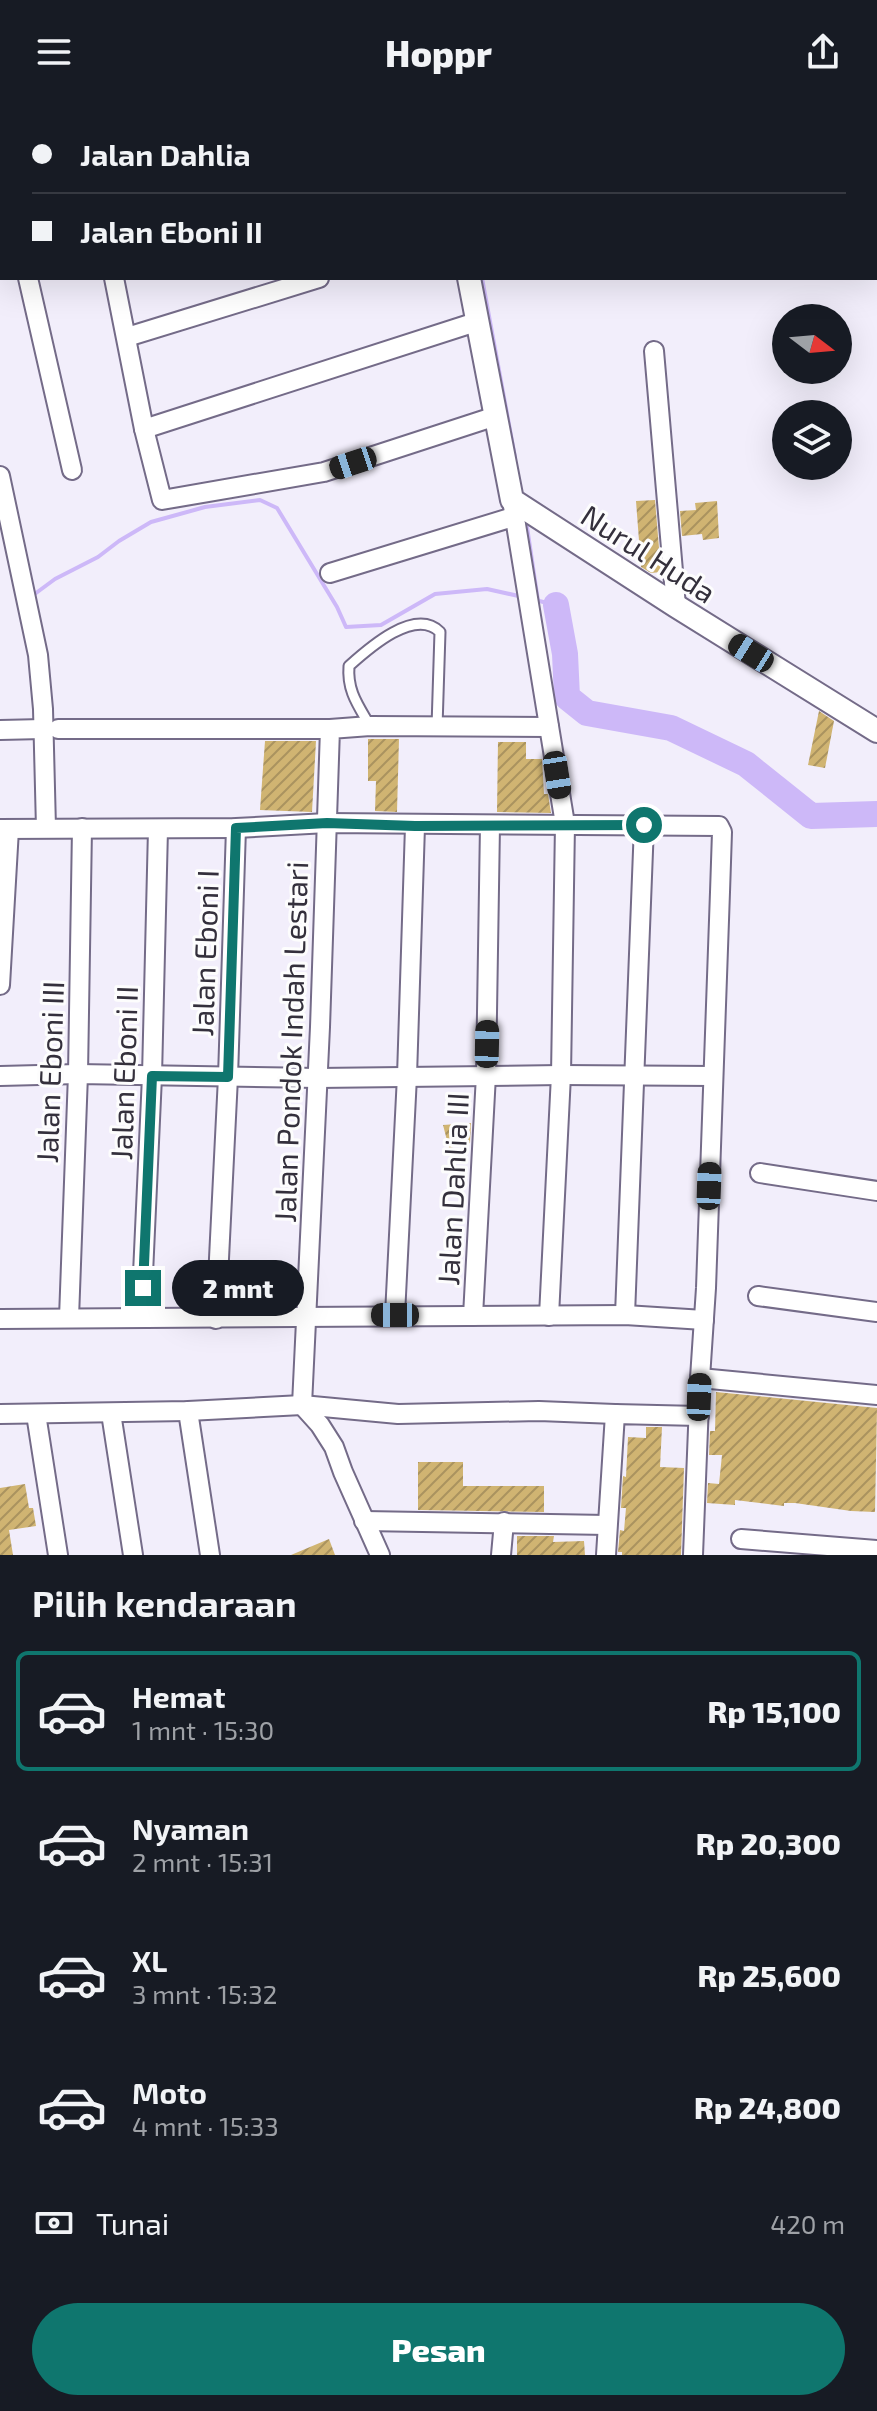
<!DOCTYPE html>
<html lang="id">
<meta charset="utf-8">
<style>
:root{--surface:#171b24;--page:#20242c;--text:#f1f3f6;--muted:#9ea1a6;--line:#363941;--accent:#0f766e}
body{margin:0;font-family:"Exo 2",sans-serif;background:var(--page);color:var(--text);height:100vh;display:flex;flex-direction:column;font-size:30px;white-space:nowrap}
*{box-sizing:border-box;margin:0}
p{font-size:26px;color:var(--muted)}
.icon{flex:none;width:44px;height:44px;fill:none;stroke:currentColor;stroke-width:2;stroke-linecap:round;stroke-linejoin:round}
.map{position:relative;height:1451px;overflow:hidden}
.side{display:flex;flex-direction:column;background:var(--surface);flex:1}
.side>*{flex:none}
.banner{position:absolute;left:0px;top:0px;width:878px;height:176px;box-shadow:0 8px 32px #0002;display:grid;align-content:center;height:176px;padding:0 32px;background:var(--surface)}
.needle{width:52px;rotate:106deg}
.tools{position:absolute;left:772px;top:200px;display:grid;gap:16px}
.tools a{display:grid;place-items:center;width:80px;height:80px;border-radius:50%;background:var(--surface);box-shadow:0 8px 32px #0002;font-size:40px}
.end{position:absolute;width:36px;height:36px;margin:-18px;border:10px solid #0f766e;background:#fff;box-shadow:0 0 0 4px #fff}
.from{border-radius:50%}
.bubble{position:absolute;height:56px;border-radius:28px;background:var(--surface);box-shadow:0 8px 32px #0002;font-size:26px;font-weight:800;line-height:56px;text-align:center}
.car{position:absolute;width:24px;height:48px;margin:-24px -12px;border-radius:10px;box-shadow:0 0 6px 2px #0007;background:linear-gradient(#222 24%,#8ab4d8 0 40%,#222 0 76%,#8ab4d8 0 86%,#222 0)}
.banner b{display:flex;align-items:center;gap:28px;height:76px;font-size:30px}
.banner b+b{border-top:2px solid var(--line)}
.banner i{width:20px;height:20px;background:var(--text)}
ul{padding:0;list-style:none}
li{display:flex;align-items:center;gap:24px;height:120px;margin:0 16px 12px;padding:0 16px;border:4px solid transparent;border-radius:12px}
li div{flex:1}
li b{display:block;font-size:30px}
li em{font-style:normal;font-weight:800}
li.on{border-color:var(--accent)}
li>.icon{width:72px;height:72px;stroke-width:1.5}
h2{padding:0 32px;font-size:36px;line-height:96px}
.pay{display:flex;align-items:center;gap:20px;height:88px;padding:0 32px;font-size:30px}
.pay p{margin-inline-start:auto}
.action{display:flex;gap:16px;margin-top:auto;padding:16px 32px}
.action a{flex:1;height:92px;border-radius:48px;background:var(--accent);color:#fff;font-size:32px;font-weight:800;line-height:92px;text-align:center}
header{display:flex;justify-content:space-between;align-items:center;height:104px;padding:0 32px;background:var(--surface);font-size:36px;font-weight:800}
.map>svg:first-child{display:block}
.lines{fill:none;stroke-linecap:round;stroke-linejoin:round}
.stream{stroke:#cdb8f8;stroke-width:4}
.river{stroke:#cdb8f8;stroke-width:26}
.building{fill:url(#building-hatch)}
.service-casing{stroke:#746b88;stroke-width:13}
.minor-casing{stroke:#746b88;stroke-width:22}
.tertiary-casing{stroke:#746b88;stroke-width:26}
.service{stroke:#fff;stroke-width:9}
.minor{stroke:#fff;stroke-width:18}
.tertiary{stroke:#fff;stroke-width:22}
.route{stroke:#0f766e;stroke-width:10}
.labels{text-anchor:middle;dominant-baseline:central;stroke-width:6;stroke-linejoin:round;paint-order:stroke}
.street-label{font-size:30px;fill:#34303c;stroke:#fdfdfd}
</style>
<header><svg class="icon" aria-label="menu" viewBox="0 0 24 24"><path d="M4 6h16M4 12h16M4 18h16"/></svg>Hoppr<svg class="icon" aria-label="share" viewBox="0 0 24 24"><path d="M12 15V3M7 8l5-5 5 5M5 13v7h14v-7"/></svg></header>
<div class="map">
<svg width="877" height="1451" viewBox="0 0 877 1451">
<defs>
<pattern id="building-hatch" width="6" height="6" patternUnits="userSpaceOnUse" patternTransform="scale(2)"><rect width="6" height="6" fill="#d0b472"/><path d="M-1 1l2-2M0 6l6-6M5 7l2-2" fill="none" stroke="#aa935f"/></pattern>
</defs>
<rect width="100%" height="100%" fill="#f2eefb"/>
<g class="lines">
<g class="stream">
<path d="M448 0 449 2"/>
<path d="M482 174 515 353"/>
<path d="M526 416 538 497"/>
<path d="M32 492 55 475 98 453 119 437 151 418 205 403 260 396 277 404 337 503 346 523 381 521 435 490 487 485 523 493"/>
<path d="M535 496 556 501"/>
</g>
<path class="river" d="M556 501 565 550 567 593 587 609 671 624 746 660 811 712 877 710"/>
</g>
<g class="building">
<path d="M655 396 661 468 651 469 641 463 636 397Z"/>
<path d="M717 397 719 434 703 436 702 430 682 432 680 407 696 406 695 399Z"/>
<path d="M819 607 834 617 825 664 808 661Z"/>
<path d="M368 635H399L397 708 375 707 376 677H368Z"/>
<path d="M265 637H316L312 708 260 706Z"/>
<path d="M498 638H526V655H542L544 690H548L551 709 497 708Z"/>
<path d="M471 1019 470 1039 449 1044 443 1021Z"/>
<path d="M716 1288 877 1304 875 1408 851 1407 795 1399H784V1402L735 1396V1401L707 1399 708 1379 719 1380 722 1351H709L710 1327H715Z"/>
<path d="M646 1323H662L660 1363 684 1364 681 1451H622V1448H618L620 1426 624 1427 626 1404H621L623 1372 626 1373 628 1333 646 1334Z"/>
<path d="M418 1358H463V1382H544V1408L418 1406Z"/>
<path d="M25 1380 29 1404H33L36 1422 9 1426 13 1451H0V1384Z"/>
<path d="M517 1432H554L553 1438 584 1437 585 1451H517Z"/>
<path d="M329 1435 335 1451H291Z"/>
</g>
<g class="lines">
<defs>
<path id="service" d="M370 622C358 601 347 587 349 562 369 544 415 503 440 528L437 623"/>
<g id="minor">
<path d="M240 2 247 0"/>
<path d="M715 2 734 0"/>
<path d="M0 50 2 59"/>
<path d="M28 174 72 366"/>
<path d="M114 174 144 325 162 396 324 368 496 312"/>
<path d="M127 233 319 174"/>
<path d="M654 247 676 502"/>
<path d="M144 325 476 218"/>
<path d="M0 372 38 551 43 605 46 724"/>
<path d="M512 396 565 720 561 971 549 1212"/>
<path d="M330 469 513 413"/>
<path d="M58 625H330"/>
<path d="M0 626 43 625"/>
<path d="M0 725 236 724 327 719 719 722 722 728 720 788 706 1184 700 1274 693 1451"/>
<path d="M0 881 9 725"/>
<path d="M0 972 78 970 318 974 561 971 713 972"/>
<path d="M760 1069 877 1087"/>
<path d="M758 1192 877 1208"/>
<path d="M395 1211 407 972 415 722"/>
<path d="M625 1211 644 721"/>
<path d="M473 1212 486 971 490 721"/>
<path d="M69 1214 78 970 82 724"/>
<path d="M141 1214 152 972 158 725"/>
<path d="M0 1215 625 1211 704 1216"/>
<path d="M216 1215 228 973 236 724"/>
<path d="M700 1274 877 1291"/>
<path d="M188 1307 210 1451"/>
<path d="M111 1309 133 1451"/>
<path d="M0 1310 188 1307 302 1301 398 1310 539 1307 615 1310"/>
<path d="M36 1310 58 1451"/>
<path d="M364 1417 607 1421"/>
<path d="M741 1435 877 1446"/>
<path d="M380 1451 343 1368 334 1343 320 1321 302 1301 320 923 330 625 370 622 549 623"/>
<path d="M501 1451 504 1418"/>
<path d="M606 1451 615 1310 699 1312"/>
</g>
<g id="tertiary">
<path d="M436 0V2"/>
<path d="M469 174 512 396 676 502 877 627"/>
</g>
</defs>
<use href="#service" class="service-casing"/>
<use href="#minor" class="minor-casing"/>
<use href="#tertiary" class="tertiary-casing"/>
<use href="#service" class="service"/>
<use href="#minor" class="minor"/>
<use href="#tertiary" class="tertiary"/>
</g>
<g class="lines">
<path class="route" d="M143 1184 152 972 228 973 236 724 327 719 415 722 644 721"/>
</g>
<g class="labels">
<g class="street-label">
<text transform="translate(649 449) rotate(33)">Nurul Huda</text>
<text transform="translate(204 849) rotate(-88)">Jalan Eboni I</text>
<text transform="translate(290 938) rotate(-88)">Jalan Pondok Indah Lestari</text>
<text transform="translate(49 968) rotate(-88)">Jalan Eboni III</text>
<text transform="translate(123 969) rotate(-88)">Jalan Eboni II</text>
<text transform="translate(452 1085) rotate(-87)">Jalan Dahlia III</text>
</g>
</g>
</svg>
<div class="tools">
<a><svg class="needle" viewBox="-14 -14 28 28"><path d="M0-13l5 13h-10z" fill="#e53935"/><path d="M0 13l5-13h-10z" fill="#9ea1a6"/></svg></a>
<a><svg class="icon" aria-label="layers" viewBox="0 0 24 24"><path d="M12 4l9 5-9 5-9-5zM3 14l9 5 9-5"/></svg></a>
</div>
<i class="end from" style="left:644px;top:721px"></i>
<i class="end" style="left:143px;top:1184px"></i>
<div class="bubble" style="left:172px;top:1156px;width:132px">2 mnt</div>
<i class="car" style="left:353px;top:359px;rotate:252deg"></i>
<i class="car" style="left:751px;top:549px;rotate:302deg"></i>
<i class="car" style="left:557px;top:671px;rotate:171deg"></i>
<i class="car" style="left:487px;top:940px;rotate:1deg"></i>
<i class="car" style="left:709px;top:1082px;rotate:2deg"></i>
<i class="car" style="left:395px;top:1211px;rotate:270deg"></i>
<i class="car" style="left:699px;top:1293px;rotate:2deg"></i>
<div class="banner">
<b><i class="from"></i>Jalan Dahlia</b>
<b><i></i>Jalan Eboni II</b>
</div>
</div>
<section class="side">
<h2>Pilih kendaraan</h2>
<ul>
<li class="on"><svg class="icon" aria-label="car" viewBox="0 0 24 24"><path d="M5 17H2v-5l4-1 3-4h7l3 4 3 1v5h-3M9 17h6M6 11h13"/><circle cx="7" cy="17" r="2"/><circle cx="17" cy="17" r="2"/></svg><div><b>Hemat</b><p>1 mnt · 15:30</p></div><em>Rp 15,100</em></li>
<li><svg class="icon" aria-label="car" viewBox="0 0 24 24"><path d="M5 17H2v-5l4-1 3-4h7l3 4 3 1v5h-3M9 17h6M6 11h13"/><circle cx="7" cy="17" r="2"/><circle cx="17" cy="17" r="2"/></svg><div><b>Nyaman</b><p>2 mnt · 15:31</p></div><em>Rp 20,300</em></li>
<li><svg class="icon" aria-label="car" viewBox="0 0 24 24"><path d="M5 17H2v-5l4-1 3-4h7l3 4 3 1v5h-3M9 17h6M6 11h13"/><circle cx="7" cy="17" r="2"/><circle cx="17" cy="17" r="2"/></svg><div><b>XL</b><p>3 mnt · 15:32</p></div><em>Rp 25,600</em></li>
<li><svg class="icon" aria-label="car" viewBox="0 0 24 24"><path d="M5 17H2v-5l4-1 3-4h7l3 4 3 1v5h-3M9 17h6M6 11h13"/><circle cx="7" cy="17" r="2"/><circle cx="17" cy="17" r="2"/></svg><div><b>Moto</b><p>4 mnt · 15:33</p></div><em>Rp 24,800</em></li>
</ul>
<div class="pay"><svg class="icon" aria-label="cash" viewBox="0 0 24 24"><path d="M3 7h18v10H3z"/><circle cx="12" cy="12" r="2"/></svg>Tunai<p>420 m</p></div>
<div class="action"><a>Pesan</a></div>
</section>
